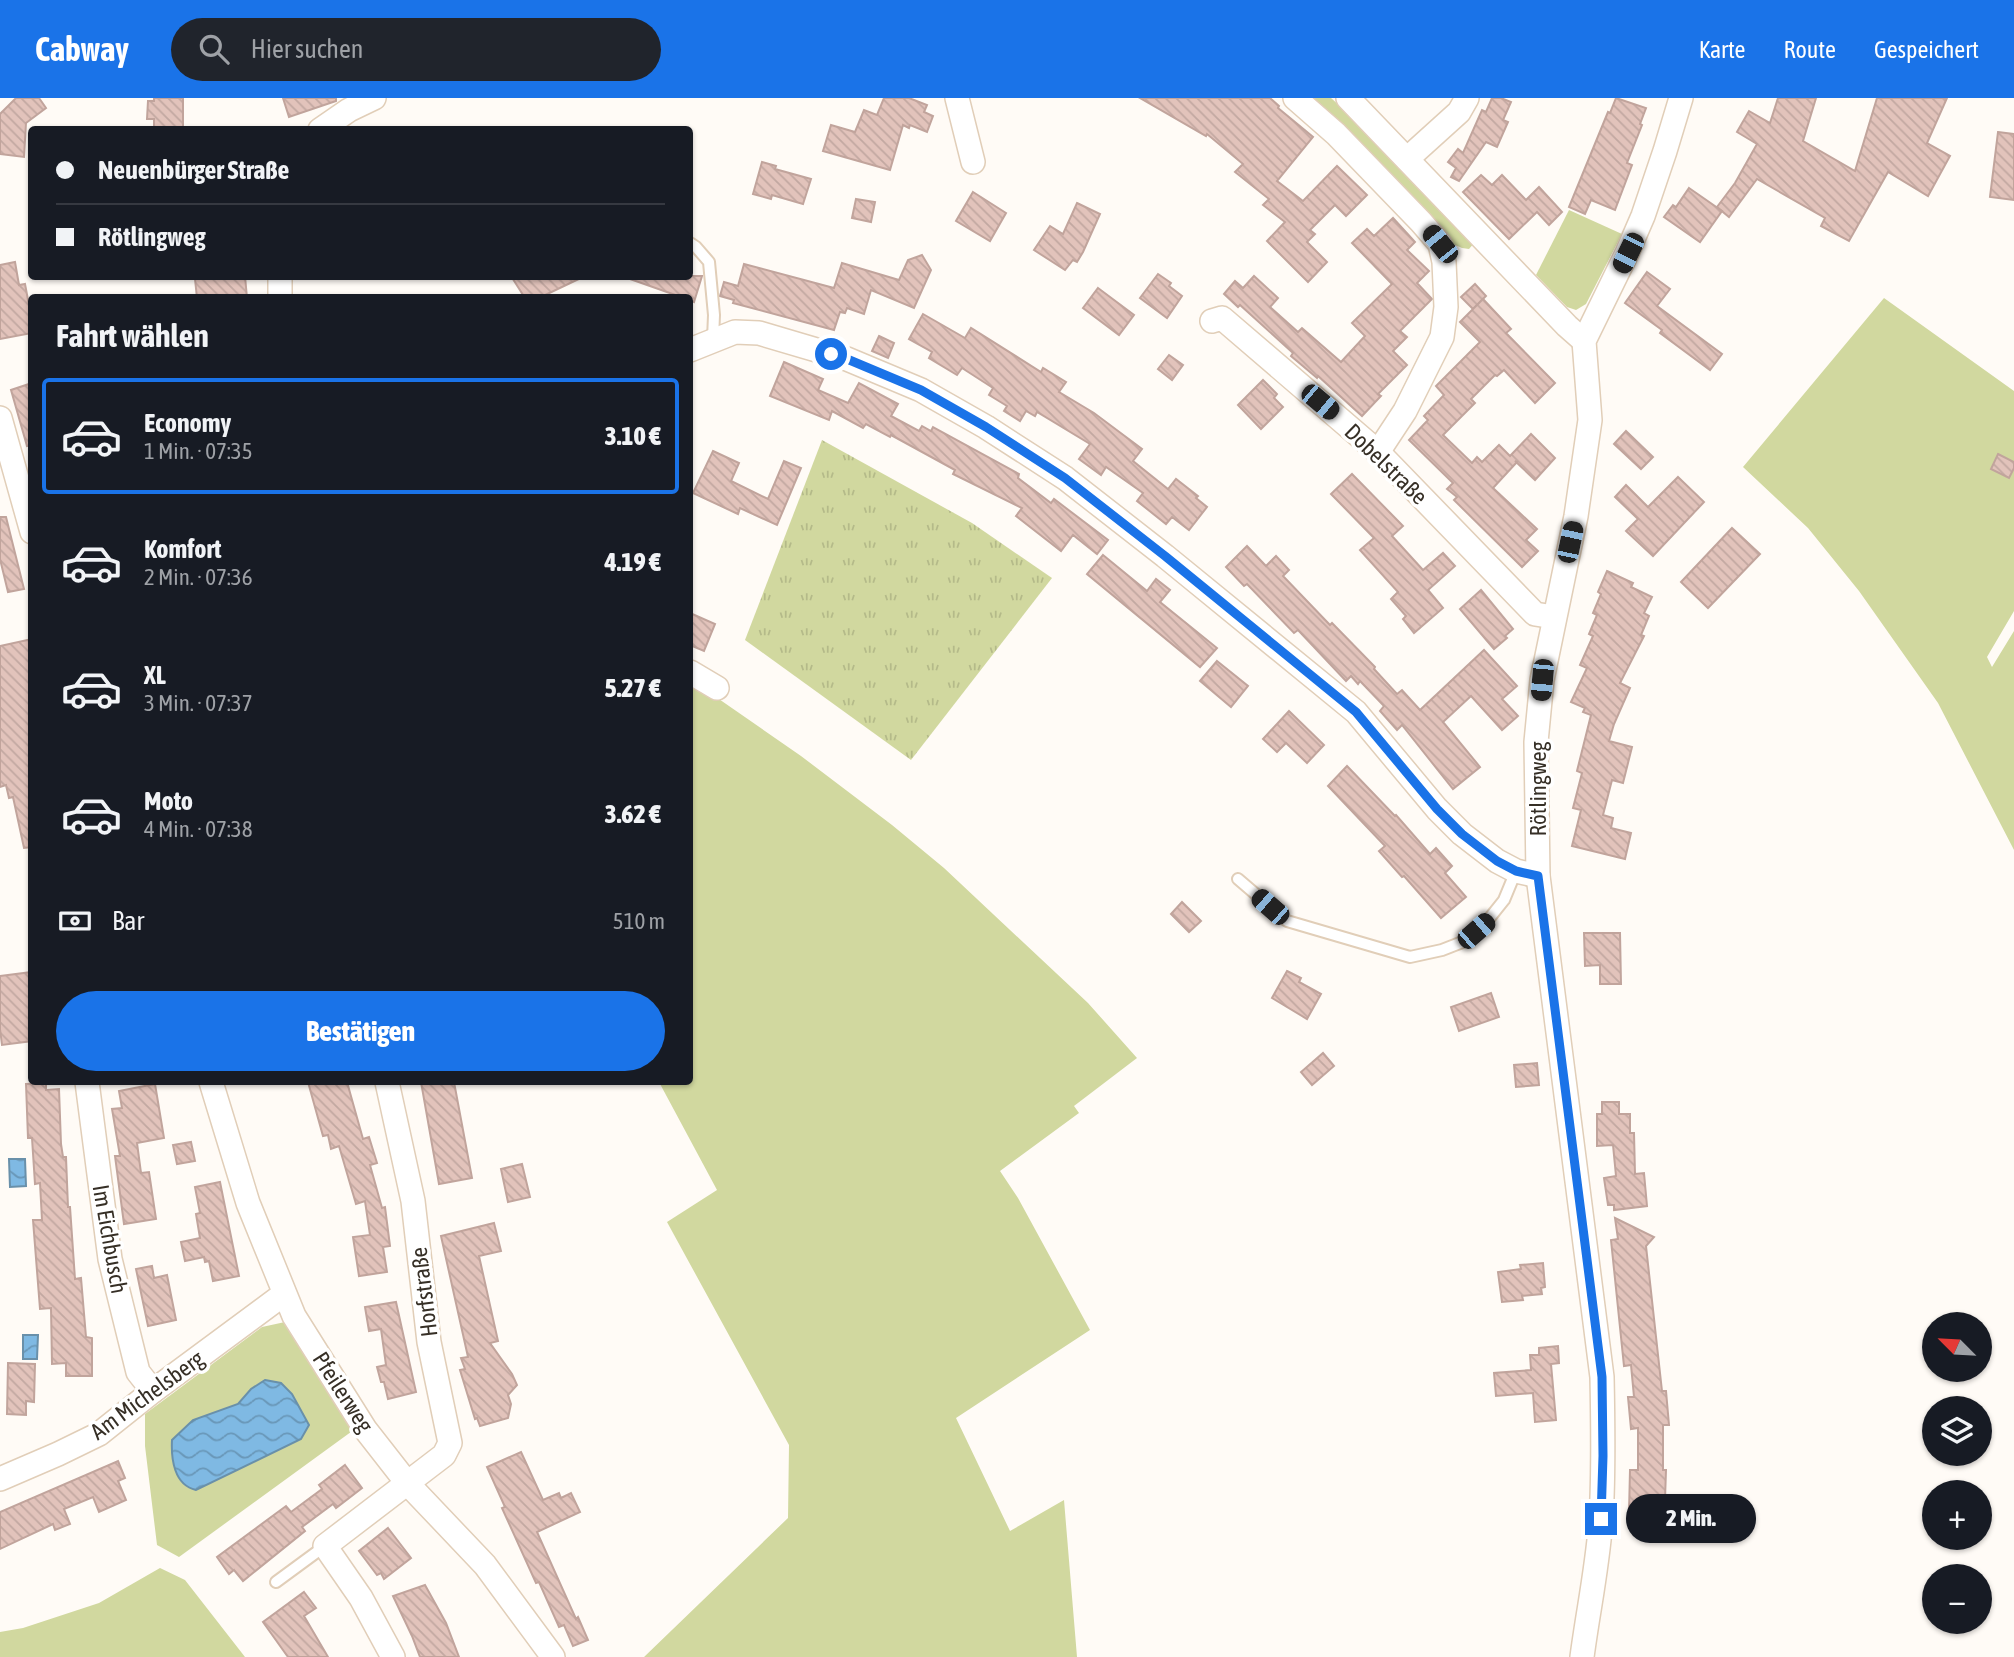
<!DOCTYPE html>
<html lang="de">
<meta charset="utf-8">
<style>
:root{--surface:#171b24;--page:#20242c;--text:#f1f3f6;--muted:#9ea1a6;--line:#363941;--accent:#1a73e8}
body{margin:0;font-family:"Asap Condensed",sans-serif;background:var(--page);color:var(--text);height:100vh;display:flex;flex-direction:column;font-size:26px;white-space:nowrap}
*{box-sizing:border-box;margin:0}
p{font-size:23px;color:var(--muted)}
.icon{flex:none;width:38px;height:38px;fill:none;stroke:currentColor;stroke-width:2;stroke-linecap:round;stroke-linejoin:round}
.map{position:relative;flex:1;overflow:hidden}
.drawer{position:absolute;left:28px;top:196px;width:665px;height:791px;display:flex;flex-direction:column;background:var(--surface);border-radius:7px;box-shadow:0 2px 5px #0004}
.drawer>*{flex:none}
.guide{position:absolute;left:28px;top:28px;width:665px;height:154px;border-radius:7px;box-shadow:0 2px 5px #0004;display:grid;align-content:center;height:154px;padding:0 28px;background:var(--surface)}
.needle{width:46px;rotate:294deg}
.tools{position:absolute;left:1922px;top:1214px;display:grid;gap:14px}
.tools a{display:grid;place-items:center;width:70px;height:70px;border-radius:50%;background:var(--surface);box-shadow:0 2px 5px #0004;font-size:35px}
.end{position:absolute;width:32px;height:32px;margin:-16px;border:9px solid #1a73e8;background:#fff;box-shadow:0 0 0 4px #fff}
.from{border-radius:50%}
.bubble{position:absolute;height:49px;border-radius:24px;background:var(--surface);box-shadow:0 2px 5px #0004;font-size:23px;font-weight:800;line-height:49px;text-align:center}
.car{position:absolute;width:21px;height:42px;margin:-21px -10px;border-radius:9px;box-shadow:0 0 5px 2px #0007;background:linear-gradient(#222 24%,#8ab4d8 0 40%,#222 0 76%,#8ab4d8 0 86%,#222 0)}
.guide b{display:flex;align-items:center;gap:24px;height:66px;font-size:26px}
.guide b+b{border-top:2px solid var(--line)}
.guide i{width:18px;height:18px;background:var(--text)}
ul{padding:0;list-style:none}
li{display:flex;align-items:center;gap:21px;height:116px;margin:0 14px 10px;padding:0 14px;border:4px solid transparent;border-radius:7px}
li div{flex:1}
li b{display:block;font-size:26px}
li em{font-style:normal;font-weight:800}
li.selected{border-color:var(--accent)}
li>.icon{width:63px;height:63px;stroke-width:1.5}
h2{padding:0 28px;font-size:32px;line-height:84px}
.pay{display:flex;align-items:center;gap:18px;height:77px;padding:0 28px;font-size:26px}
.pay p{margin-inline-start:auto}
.cta{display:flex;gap:14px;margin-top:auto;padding:14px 28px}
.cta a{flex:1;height:80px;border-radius:42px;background:var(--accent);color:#fff;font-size:28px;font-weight:800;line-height:80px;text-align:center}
header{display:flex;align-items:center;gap:42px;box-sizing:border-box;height:98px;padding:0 35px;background:var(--accent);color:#fff}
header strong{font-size:33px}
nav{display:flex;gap:38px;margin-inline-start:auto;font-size:24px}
.search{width:490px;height:63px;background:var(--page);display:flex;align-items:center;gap:18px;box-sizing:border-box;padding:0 24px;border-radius:38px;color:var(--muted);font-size:26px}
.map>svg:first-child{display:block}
.green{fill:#d1d89f;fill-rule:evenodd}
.park{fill:url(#park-tufts)}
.water{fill:url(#water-waves);stroke:#6990aa;stroke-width:2}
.building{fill:url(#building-back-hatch);stroke:#c1a49c;stroke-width:2}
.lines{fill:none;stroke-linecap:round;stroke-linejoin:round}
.lane-casing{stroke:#e1ceb8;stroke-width:14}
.street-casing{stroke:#e1ceb8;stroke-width:26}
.lane{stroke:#fff;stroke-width:10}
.street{stroke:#fff;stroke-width:23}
.route{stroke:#1a73e8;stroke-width:9}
.labels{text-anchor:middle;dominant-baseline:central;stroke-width:7;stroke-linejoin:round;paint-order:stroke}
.street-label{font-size:23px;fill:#362f26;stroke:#fff}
</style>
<header>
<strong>Cabway</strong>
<div class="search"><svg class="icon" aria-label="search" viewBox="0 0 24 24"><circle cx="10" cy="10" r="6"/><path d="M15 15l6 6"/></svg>Hier suchen</div>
<nav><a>Karte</a><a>Route</a><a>Gespeichert</a></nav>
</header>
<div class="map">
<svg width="2014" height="1559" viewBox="0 0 2014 1559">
<defs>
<pattern id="park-tufts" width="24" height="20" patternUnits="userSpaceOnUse" patternTransform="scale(1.75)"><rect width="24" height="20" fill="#d1d89f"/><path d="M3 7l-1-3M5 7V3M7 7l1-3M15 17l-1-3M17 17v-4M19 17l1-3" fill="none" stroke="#b4ba89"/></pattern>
<pattern id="water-waves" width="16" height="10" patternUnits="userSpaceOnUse" patternTransform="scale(1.75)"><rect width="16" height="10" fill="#7fb9e3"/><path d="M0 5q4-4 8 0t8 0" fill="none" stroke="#6997b8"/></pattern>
<pattern id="building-back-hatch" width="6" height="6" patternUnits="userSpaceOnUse" patternTransform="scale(1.75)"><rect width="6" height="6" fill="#e2c3bb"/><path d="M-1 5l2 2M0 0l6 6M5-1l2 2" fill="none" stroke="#c2a8a1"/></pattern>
</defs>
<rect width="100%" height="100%" fill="#fffbf6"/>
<g class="green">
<path d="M1304 0H1331L1361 27 1475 144 1469 151 1462 150 1442 141Z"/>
<path d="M1569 112 1622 136 1586 206 1576 212 1567 209 1536 177Z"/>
<path d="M1884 200 2014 293V513L1987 559 1992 569 2014 533V752L1938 605 1859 493 1808 430 1743 369Z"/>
<path d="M690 581 801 658 892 727 944 770 1088 905 1137 960 1074 1008 1079 1015 1000 1073 1018 1100 1090 1232 956 1320 1010 1433 1064 1402 1077 1559H644L788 1420 789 1347 667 1124 717 1092 659 984H690Z"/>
<path d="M285 1224 355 1331 179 1459 157 1447 145 1348V1316L262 1229ZM238 1306 309 1327 301 1341 196 1392 193 1322Z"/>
<path d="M160 1470 185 1482 245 1559H0V1534L23 1530 99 1505Z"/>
</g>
<path class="park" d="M822 342 972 425 1052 480 911 662 745 542Z"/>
<g class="water">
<path d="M9 1061H25L26 1088 10 1089Z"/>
<path d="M23 1237H38L37 1261H23Z"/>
<path d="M265 1282 281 1285 292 1296 309 1327 301 1341 196 1392C174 1387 171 1361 172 1342L193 1322 238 1306 251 1291Z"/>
</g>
<g class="building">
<path d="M16 0H39L46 10 26 25 24 59 0 56V16Z"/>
<path d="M154 0H183V32H154V21H147L148 3H154Z"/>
<path d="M283 0H336V3L289 19Z"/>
<path d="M884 0H909L927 7 924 14 933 18 927 34 910 27 909 30 903 27 890 72 823 53 831 27 855 34 864 12 877 17Z"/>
<path d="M1140 0H1270L1279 8 1278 10 1313 39 1277 83 1303 103 1337 68 1367 97 1346 118 1335 107 1310 132 1315 136 1307 144 1327 164 1308 184 1267 143 1285 124 1263 107 1269 101 1235 74 1243 66 1207 36 1206 38Z"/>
<path d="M1492 0H1501L1511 4 1503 22 1508 24 1497 49 1486 44 1459 83 1451 79 1456 70 1448 64 1458 51 1463 55 1482 12 1486 14Z"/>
<path d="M1616 0 1646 10 1640 26 1642 27 1627 65 1632 67 1615 112 1591 102 1585 116 1569 109 1608 14 1610 15Z"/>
<path d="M1778 0H1816L1803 43 1855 73 1877 0H1947L1927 45 1950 58 1928 98 1888 74 1849 143 1821 128 1825 120 1757 81 1729 119 1717 109 1735 85 1757 46 1737 34 1749 13 1770 25Z"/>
<path d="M1998 34 2014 36V102L1990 99Z"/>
<path d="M762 64 776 68 775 71 811 81 803 106 772 97 771 101 753 96Z"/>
<path d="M1481 77 1492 87 1502 77 1526 102 1539 89 1562 114 1549 127 1537 114 1509 141 1463 94Z"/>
<path d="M1689 90 1722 113 1700 144 1664 119 1673 107 1676 109Z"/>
<path d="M973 94 1006 115 990 143 956 123Z"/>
<path d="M856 101 875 104 871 124 852 120Z"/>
<path d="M1077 105 1100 116 1083 154 1077 164 1073 162 1065 172 1034 152 1050 128 1063 136Z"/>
<path d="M1393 120 1415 144 1407 152 1429 173 1417 185 1432 201 1400 233 1407 239 1393 253 1407 267 1378 296 1381 298 1362 318 1318 278 1317 280 1291 258 1293 255 1240 207 1238 209 1224 196 1235 183 1243 190 1254 178 1278 200 1270 209 1298 234 1302 230 1341 264 1365 238 1352 225 1392 186 1352 145 1367 131 1374 138Z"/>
<path d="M922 157 931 172 914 210 871 192 864 216 847 210 845 215 840 214 834 232 733 205 734 202 720 198 724 184 738 188 744 166 834 190 842 165 899 182 908 162Z"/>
<path d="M15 164 19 187 25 186 32 223V235L0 241V167Z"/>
<path d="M1647 174 1670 191 1657 208 1722 256 1710 272 1660 235 1662 232 1625 205Z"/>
<path d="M1158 176 1171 185 1169 188 1182 198 1167 220 1140 200Z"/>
<path d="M220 178H245L247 200H197L195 181Z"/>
<path d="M511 178H585L539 200H525Z"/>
<path d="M630 178H702L694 204 690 202V200L681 199 630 181Z"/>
<path d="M1475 186 1486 198 1473 211 1461 199Z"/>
<path d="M1098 190 1134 217 1119 237 1083 210Z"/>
<path d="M1483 201 1511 231 1506 235 1555 285 1535 305 1504 272 1497 278 1495 277 1471 301 1475 305 1443 337 1472 365 1477 359 1482 364 1499 347 1510 358 1531 336 1555 360 1535 382 1515 363 1517 364 1493 390 1537 431 1526 442 1538 453 1522 469 1454 402 1457 399 1447 391 1453 385 1409 342 1428 322 1424 318 1444 297 1436 288 1480 244 1460 224Z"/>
<path d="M923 216 965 240 971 230 1041 274 1043 270 1066 284 1059 294 1094 315 1142 351 1133 363 1168 391 1176 381 1198 398 1196 400 1207 409 1189 432 1172 419 1166 426 1137 403 1143 395 1106 369 1101 377 1079 361 1090 346 1037 314 1035 318 1026 313 1020 323 1004 313 1007 308 989 297 993 290 962 270 957 277 929 260 932 254 909 241Z"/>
<path d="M879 238 894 245 888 260 872 253Z"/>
<path d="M1169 257 1183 267 1172 282 1158 271Z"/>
<path d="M784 264 823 281 818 292 848 305 859 285 898 306 891 318 919 333 922 328 931 333 933 329 1019 376 1018 380 1051 405 1054 401 1108 442 1097 456 1073 437 1061 453 1016 418 1022 410 953 376 955 372 891 337 890 339 866 326 863 330 832 313 829 322 770 298Z"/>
<path d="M1263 282 1277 296 1274 300 1283 309 1261 331 1238 307Z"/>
<path d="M32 285V347L27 348 11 292Z"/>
<path d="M1626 333 1653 359 1641 371 1614 346Z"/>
<path d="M713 353 739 365 731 383 768 401 784 363 801 370 777 427 740 410 738 416 693 395Z"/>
<path d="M1998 356 2014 364V370L2009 380 1991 371Z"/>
<path d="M1352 376 1403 428 1392 438 1423 472 1443 455 1455 468 1428 492 1443 510 1414 535 1403 521 1406 518 1391 501 1398 494 1360 452 1374 440 1331 396Z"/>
<path d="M1678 379 1704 404 1653 458 1626 433 1638 421 1615 399 1626 387 1648 409Z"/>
<path d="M0 419H6L24 491 8 494 0 461Z"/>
<path d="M1732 430 1760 456 1708 510 1681 484Z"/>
<path d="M1247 448 1266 468 1276 458 1289 472 1283 478 1330 527 1332 525 1375 569 1374 571 1397 596 1402 592 1420 612 1484 552 1517 588 1502 601 1518 618 1502 632 1471 598 1443 624 1480 669 1453 691 1402 627 1397 632 1380 613 1384 608 1360 583 1358 586 1351 578 1346 583 1298 532 1294 535 1247 486 1244 488 1226 469Z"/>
<path d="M1103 457 1147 493 1156 481 1170 492 1160 504 1217 550 1200 569 1087 476Z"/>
<path d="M1607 473 1633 485 1631 489 1652 499 1644 515 1649 518 1641 537 1644 538 1620 585 1630 590 1614 626 1609 643 1632 649 1623 685 1612 682 1603 717 1613 720 1611 730 1631 735 1625 761 1572 748 1581 712 1573 710 1582 675 1577 673 1591 617 1583 614 1585 610 1571 604 1587 570 1580 567 1593 538 1589 536 1597 517 1593 515 1601 496 1598 494Z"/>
<path d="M1481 492 1513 531 1505 538 1507 540 1494 551 1460 511Z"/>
<path d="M690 515 715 526 704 553 690 547Z"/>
<path d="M32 541V749L24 750 13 699 9 700 6 687 0 689V548Z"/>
<path d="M1217 563 1248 588 1231 609 1200 583Z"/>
<path d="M1289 613 1324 647 1307 665 1286 645 1277 654 1263 641Z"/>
<path d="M1347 668 1395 718 1396 717 1430 756 1436 750 1452 768 1445 775 1466 799 1441 820 1404 778 1402 779 1379 753 1385 748 1328 688Z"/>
<path d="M1182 804 1201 823 1189 834 1171 816Z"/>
<path d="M1584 835H1620L1621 886H1600V867L1585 868Z"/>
<path d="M1287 873 1301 880 1299 884 1321 896 1307 921 1272 900Z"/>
<path d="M32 874V943L2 947 0 931V878Z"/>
<path d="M1491 895 1499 919 1459 933 1451 909Z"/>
<path d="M1323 955 1334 968 1312 987 1301 974Z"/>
<path d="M1537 965 1539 987 1516 989 1514 967Z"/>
<path d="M308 984H347L363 1041 369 1039 377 1065 370 1067 382 1110 385 1109 390 1148 383 1149 387 1174 359 1178 353 1139 370 1137 365 1103 356 1106 339 1048 331 1051 328 1037 323 1038Z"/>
<path d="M421 984H454L472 1080 439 1086Z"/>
<path d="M46 985V992L59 991 61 1046 63 1059H66L68 1109H70L75 1181 81 1180 86 1239 92 1240V1278H66V1265L52 1266 51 1210 40 1211 33 1122H42L40 1085 35 1086 32 1040H28L26 986Z"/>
<path d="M155 986 164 1040 137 1045 141 1075 149 1074 156 1121 124 1126 115 1058H120L112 1011 122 1010 119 993Z"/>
<path d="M1602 1004H1619V1016H1630V1035H1634L1635 1076 1644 1075 1647 1108 1614 1112V1107H1608L1604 1080 1616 1078 1613 1047 1597 1048V1016H1602Z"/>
<path d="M191 1044 195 1063 177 1066 173 1047Z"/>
<path d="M522 1066 530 1099 508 1104 501 1071Z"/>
<path d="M220 1084 239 1178 213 1183 209 1163 205 1164 204 1159 185 1163 181 1144 200 1140 196 1116 200 1115 195 1089Z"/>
<path d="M1615 1120 1654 1139 1646 1148 1662 1293H1666L1669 1327H1663V1372H1666L1665 1402H1656V1415L1629 1414 1630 1372H1638V1330L1631 1331 1628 1299H1634L1631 1267 1624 1268 1611 1142 1618 1141Z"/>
<path d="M494 1125 501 1153 479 1158 498 1243 490 1245 512 1276 517 1287 508 1297 511 1306 508 1320 480 1328 477 1320 475 1321 460 1272 465 1271 461 1260 468 1259 441 1138Z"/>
<path d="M1543 1165 1545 1189 1541 1190 1542 1196 1522 1198 1523 1202 1502 1204 1498 1174 1521 1171 1520 1167Z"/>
<path d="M152 1168 154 1180 167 1177 176 1222 148 1228 136 1171Z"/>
<path d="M396 1204 416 1294 388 1301 384 1284H381L377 1269 386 1267 381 1231 369 1233 365 1209Z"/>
<path d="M1558 1248 1559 1265 1551 1266 1556 1322 1535 1324 1533 1295 1496 1298 1494 1275 1531 1272 1530 1257H1539V1250Z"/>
<path d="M8 1265 35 1266 34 1304 26 1303V1317L7 1316Z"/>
<path d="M521 1354 543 1402 559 1395 561 1400 571 1395 580 1414 537 1434 576 1521 578 1519 588 1542 573 1548 564 1527 559 1529 539 1484 536 1485 502 1410 505 1409 487 1369Z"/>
<path d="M118 1363 125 1380 118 1383 126 1402 99 1414 93 1399 64 1411 70 1426 55 1432 53 1426 0 1451V1414Z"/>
<path d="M345 1367 362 1390 336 1410 333 1406 302 1429 305 1433 243 1483 234 1472 229 1476 217 1459 286 1408 291 1414 322 1391 319 1387Z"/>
<path d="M388 1430 411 1460 384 1481 381 1475 377 1477 359 1453Z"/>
<path d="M425 1487 446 1525 459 1559H420L412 1538 393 1498Z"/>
<path d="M304 1494 316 1510 304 1518 328 1559H288L263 1524Z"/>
</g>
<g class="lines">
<defs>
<g id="lane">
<path d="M690 145 696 149 709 164 714 217 713 241"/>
<path d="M1238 781 1287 823 1410 859 1442 852 1465 843 1488 822 1504 802 1516 773"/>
<path d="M276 1484 325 1448"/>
</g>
<g id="street">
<path d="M957 0 973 64"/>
<path d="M1295 0 1336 36 1421 124 1440 146 1444 164 1446 209 1442 239 1405 313 1378 354"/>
<path d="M1348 0 1567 228 1584 243"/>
<path d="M320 32 349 12 374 0"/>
<path d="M1407 61 1459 14 1467 0"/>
<path d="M280 178V200"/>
<path d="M1212 223 1222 220 1378 354 1535 516 1554 519"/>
<path d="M690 252 735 234 759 235 847 261 921 292 986 329 1065 380 1165 458 1356 614 1437 711 1462 736 1497 763 1516 773 1538 778"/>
<path d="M0 320 32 434"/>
<path d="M690 574 717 590"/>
<path d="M87 984 110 1161 138 1274 153 1293"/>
<path d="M211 984 248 1105 294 1218 365 1331 408 1386 485 1467 553 1559"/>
<path d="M387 984 413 1103 429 1244 450 1345 444 1357 325 1448 361 1500 393 1559"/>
<path d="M0 1381 58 1356 99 1336 153 1293 284 1196"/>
<path d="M1582 1559C1588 1513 1598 1467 1601 1420 1604 1373 1603 1326 1602 1279L1538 778 1536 644 1542 582 1576 418 1590 322 1584 243 1627 155 1643 118 1665 53 1681 0"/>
</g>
</defs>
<use href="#lane" class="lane-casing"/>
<use href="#street" class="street-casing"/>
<use href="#lane" class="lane"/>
<use href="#street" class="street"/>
</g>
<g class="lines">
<path class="route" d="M831 256 847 261 921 292 986 329 1065 380 1165 458 1356 614 1437 711 1462 736 1497 763 1516 773 1538 778 1602 1279 1603 1358 1601 1421"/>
</g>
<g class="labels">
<g class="street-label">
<text transform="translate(1386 366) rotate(44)">Dobelstraße</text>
<text transform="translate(1538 691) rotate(-90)">Rötlingweg</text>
<text transform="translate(110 1141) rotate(80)">Im Eichbusch</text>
<text transform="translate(424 1194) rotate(-97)">Horfstraße</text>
<text transform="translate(343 1294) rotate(57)">Pfeilerweg</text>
<text transform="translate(147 1297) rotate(-36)">Am Michelsberg</text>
</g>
</g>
</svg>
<div class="tools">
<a><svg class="needle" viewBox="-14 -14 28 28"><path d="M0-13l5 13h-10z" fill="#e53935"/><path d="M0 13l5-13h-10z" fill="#9ea1a6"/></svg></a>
<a><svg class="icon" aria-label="layers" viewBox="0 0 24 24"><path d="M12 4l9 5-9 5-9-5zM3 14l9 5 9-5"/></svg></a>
<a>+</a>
<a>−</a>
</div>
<i class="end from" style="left:831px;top:256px"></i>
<i class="end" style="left:1601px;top:1421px"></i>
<div class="bubble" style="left:1626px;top:1396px;width:130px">2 Min.</div>
<i class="car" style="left:1440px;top:146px;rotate:321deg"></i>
<i class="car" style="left:1628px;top:155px;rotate:206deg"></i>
<i class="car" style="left:1320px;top:304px;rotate:130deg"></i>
<i class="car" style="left:1570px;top:444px;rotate:12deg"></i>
<i class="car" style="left:1542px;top:582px;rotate:185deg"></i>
<i class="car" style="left:1270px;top:809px;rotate:311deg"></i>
<i class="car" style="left:1476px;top:833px;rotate:49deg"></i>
<div class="guide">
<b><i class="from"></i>Neuenbürger Straße</b>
<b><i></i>Rötlingweg</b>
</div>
<section class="drawer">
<h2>Fahrt wählen</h2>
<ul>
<li class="selected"><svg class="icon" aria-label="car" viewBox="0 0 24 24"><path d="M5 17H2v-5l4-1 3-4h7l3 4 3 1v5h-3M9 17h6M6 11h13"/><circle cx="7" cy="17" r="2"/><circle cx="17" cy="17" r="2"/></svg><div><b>Economy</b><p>1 Min. · 07:35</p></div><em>3.10 €</em></li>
<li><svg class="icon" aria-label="car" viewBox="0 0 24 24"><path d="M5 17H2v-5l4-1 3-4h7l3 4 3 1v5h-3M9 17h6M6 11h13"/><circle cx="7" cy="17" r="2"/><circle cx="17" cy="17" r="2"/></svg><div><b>Komfort</b><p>2 Min. · 07:36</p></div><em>4.19 €</em></li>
<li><svg class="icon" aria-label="car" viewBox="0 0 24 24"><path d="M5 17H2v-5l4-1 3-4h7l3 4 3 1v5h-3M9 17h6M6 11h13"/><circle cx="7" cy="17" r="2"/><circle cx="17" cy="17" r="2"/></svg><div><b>XL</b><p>3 Min. · 07:37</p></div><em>5.27 €</em></li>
<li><svg class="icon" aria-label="car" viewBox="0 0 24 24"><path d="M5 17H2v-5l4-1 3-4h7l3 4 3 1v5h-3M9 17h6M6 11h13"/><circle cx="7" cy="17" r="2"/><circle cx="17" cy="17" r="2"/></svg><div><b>Moto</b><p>4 Min. · 07:38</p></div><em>3.62 €</em></li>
</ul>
<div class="pay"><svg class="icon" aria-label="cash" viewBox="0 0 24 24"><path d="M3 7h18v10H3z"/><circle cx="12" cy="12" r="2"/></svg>Bar<p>510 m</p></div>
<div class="cta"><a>Bestätigen</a></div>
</section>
</div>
